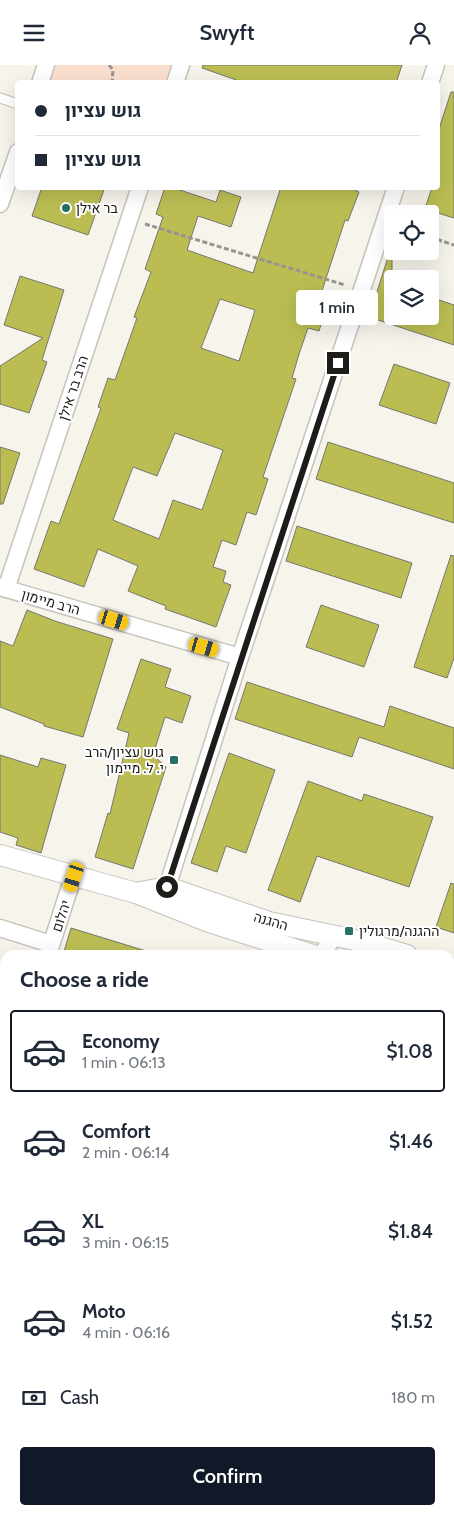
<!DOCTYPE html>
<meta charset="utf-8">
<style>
:root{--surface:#fff;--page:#f6f6f7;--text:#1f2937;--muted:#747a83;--line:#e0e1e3;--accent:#111827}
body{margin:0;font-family:Cabin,Heebo,sans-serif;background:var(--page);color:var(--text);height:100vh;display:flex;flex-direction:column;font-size:19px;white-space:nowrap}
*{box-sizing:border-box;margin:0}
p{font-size:16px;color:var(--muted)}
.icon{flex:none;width:28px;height:28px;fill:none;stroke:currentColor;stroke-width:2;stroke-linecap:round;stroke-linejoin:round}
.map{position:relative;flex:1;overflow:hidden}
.sheet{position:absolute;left:0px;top:885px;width:455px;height:565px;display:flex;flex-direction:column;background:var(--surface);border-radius:15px 15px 0 0;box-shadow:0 5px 20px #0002}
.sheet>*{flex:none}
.banner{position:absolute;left:15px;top:15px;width:425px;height:110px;border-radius:5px;box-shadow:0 5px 20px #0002;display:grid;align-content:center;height:110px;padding:0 20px;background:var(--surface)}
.tools{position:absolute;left:384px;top:140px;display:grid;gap:10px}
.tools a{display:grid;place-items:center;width:55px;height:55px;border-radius:5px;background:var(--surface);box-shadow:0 5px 20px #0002;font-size:25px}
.end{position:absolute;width:22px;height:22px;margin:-11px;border:6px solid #1d1c19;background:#fff;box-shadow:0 0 0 2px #fff}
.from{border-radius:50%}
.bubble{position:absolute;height:35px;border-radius:5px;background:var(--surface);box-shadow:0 5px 20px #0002;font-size:16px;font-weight:600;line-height:35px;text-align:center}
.car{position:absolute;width:15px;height:30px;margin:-15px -8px;border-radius:6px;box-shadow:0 0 4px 1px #0007;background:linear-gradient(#f5c518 24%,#345 0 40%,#f5c518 0 76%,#345 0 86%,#f5c518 0)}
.banner b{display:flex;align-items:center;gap:18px;height:48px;font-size:19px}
.banner b+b{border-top:1px solid var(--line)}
.banner i{width:12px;height:12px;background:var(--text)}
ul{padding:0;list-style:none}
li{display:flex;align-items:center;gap:15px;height:82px;margin:0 10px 8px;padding:0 10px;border:2px solid transparent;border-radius:5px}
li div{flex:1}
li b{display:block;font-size:19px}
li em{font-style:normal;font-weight:600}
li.selected{border-color:var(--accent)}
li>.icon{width:45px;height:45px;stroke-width:1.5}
h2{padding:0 20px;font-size:22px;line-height:60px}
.pay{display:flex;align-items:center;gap:12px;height:55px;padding:0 20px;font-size:19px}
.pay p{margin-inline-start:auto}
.primary-button{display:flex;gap:10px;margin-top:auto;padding:10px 20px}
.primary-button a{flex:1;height:58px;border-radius:5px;background:var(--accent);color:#fff;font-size:20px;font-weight:600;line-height:58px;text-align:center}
header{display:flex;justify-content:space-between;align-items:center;height:65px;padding:0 20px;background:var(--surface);font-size:22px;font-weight:600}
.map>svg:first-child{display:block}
.green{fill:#fbe0cf}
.building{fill:#bbbd53;stroke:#76776f;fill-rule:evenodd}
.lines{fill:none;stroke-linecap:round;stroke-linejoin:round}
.service-casing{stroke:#c6c3bb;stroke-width:11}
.minor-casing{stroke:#c6c3bb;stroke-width:19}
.tertiary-casing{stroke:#c6c3bb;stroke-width:22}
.path{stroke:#97958f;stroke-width:3;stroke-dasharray:5 2.5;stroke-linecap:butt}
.service{stroke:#fff;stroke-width:9}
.minor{stroke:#fff;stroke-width:16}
.tertiary{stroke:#fff;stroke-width:20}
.route{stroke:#1d1c19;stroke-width:6}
.poi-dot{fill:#277068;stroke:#fff;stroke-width:2}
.labels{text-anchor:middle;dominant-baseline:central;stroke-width:4;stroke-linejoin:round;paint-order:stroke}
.poi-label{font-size:14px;fill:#1d1c19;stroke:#fff;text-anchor:start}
.street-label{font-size:14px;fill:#1d1c19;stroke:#fff}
</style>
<header><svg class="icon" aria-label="menu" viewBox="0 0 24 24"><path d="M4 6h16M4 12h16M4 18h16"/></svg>Swyft<svg class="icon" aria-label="person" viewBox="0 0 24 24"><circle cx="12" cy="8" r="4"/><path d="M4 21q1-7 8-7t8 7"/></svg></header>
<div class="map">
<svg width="454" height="1450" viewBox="0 0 454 1450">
<rect width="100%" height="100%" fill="#f7f4ec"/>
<path class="green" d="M51 0H171L165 17 46 18Z"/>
<g class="building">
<path d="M203 0H402L396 18H245L202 3Z"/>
<path d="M451 27H454V153L425 144 432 122H438V67Z"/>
<path d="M42 122H105L88 170 32 151Z"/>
<path d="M165 122H171L216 137 220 125 241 132 231 162 198 151 187 185 253 208 281 122H348L359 127 348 156 345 155 320 232 329 235 319 266 308 263 299 289 292 313 296 314 263 412 268 414 256 450 247 447 236 480 222 475 213 502 226 506 223 517 231 520 216 562 165 544 166 541 128 526 138 501 98 484 84 522 34 504 51 456 59 459 101 343 98 342 108 313 115 315 137 253 134 252 151 207 145 204 163 152 156 149ZM220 234 255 245 239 296 201 283ZM175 368 223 385 202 445 173 435 159 474 113 455 133 402 157 411Z"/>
<path d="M389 189H392V251H430V232L454 240V280L369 252Z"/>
<path d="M20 211 64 225 42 295 47 297 29 348 0 339V301L43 273 4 260Z"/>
<path d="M394 299 450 318 436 359 379 340Z"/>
<path d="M328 377 454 418V458L316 414Z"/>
<path d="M0 382 20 388 3 439H0Z"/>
<path d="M297 461 412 498 401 533 286 496Z"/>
<path d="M451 490 454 491V593L447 613 414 602Z"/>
<path d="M321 540 379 560 364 602 306 582Z"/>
<path d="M27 545 55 556 113 574 83 672 44 661V659L0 642V576L13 581Z"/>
<path d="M141 594 171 604 165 622 191 631 182 658 165 652 153 690 166 702 133 804 95 792 108 748 110 749 129 668 117 664Z"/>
<path d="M247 617 384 662 390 641 454 663V704L359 672 352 692 235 654Z"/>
<path d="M229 688 275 705 246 788 226 781 217 807 191 798Z"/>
<path d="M0 690 38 702 41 693 66 700 41 788 16 780 18 773 0 767Z"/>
<path d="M308 716 362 736 364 729 433 752 409 822 317 791 300 837 268 825Z"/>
<path d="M451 818 454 819V868L436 862Z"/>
<path d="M71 863 146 886 145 890H63Z"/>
</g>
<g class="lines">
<defs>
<g id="service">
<path d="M0 33 18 39"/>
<path d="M0 1377 5 1378"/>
</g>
<g id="minor">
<path d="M40 18 46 0"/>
<path d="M175 18 181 0"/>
<path d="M430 18 436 0"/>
<path d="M0 139 18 87"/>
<path d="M0 522 240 592"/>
<path d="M6 524 140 122"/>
<path d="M164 832 240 592 396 122"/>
<path d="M0 863 51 879"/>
<path d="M48 890 73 812"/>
<path d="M321 890 334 872"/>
<path d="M0 1040 5 1025"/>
<path d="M450 1350 454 1337"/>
<path d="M142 1450 144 1445"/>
<path d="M419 1450 420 1445"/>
</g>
<g id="tertiary">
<path d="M0 790 136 828 209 857 313 890"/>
<path d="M136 828 167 822 269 857 364 877 407 890"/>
<path d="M450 904 454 905"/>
<path d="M450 933 454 935"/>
</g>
</defs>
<use href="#service" class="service-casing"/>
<use href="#minor" class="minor-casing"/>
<use href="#tertiary" class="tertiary-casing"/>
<g class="path">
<path d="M109 0 113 5 112 18"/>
<path d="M145 159 345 220"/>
<path d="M430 172 454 180"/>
</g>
<use href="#service" class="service"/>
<use href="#minor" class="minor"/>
<use href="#tertiary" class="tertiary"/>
</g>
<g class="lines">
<path class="route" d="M167 822 338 298"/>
</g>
<g class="poi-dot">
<circle cx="66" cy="143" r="5"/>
<rect x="169" y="690" width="10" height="10" rx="2.5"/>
<rect x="344" y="861" width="10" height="10" rx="2.5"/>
</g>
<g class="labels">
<g class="poi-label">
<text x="76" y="143">בר אילן</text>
<text x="164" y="687" text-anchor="end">גוש עציון/הרב<tspan x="164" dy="16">י. ל. מיימון</tspan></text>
<text x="359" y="866">ההגנה/מרגולין</text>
</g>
<g class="street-label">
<text transform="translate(73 323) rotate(-72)">הרב בר אילן</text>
<text transform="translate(51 537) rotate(16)">הרב מיימון</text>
<text transform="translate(61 851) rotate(-72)">יהלום</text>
<text transform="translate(271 856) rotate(16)">ההגנה</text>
</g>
</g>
</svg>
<div class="tools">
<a><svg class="icon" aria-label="locate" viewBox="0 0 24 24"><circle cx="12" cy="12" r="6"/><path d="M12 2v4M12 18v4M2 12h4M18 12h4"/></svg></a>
<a><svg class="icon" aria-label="layers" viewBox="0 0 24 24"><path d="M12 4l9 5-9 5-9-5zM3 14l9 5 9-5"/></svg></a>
</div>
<i class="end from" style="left:167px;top:822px"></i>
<i class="end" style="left:338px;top:298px"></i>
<div class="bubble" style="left:296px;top:225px;width:82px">1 min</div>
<i class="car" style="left:114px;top:555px;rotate:107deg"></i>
<i class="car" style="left:204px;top:582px;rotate:106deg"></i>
<i class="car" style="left:74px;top:812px;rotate:198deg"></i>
<div class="banner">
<b><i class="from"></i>גוש עציון</b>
<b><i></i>גוש עציון</b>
</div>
<section class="sheet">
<h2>Choose a ride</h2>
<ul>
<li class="selected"><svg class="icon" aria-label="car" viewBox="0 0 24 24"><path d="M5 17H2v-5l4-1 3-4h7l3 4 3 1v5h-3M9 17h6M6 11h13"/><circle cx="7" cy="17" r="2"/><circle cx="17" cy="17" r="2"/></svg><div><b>Economy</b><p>1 min · 06:13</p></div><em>$1.08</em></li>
<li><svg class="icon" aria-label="car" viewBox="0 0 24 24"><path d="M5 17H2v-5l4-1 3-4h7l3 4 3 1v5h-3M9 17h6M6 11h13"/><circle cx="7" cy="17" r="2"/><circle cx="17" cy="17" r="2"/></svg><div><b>Comfort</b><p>2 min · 06:14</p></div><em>$1.46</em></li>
<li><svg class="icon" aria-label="car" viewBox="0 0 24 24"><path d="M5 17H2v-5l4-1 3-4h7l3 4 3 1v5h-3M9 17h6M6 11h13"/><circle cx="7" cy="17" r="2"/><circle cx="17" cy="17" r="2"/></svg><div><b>XL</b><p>3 min · 06:15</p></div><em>$1.84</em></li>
<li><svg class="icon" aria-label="car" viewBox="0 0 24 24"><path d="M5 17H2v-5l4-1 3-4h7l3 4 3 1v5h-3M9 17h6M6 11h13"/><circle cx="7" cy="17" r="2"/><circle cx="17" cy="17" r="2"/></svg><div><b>Moto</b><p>4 min · 06:16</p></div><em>$1.52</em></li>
</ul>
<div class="pay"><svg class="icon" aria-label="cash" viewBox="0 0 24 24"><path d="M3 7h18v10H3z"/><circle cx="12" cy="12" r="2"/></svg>Cash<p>180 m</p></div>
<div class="primary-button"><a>Confirm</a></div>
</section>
</div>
